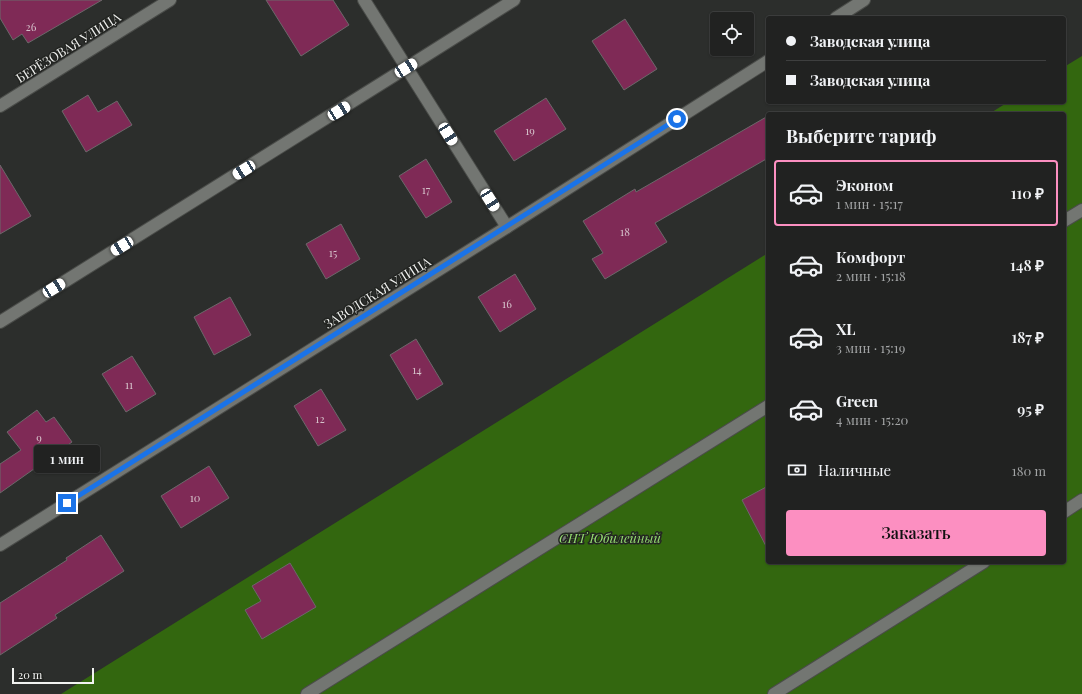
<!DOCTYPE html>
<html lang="ru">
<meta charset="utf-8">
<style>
:root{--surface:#212221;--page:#292a2a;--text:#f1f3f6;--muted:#a2a4a5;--line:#3e3f3f;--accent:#fc8fc1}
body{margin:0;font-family:"Playfair Display",serif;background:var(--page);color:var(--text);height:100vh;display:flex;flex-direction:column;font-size:15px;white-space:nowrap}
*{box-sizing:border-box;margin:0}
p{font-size:13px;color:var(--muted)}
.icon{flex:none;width:22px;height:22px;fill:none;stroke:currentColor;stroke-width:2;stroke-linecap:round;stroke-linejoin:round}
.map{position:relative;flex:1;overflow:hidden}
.panel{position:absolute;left:766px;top:112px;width:300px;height:452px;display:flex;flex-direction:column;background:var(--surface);border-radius:4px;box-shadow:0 1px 3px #0004,0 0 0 1px var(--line)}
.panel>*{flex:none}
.top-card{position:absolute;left:766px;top:16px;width:300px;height:88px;border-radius:4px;box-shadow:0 1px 3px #0004,0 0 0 1px var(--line);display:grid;align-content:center;height:88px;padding:0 20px;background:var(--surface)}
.tools{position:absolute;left:710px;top:12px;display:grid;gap:8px}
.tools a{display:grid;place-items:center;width:44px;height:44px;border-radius:4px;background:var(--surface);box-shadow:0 1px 3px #0004,0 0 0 1px var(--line);font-size:20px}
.scale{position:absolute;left:12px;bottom:10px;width:82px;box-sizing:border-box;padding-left:4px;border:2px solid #f2f3f1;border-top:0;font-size:11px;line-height:14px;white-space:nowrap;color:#f2f3f1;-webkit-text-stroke:3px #232522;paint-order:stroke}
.end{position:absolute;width:18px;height:18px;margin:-9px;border:5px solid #1a73e8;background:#fff;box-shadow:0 0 0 2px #fff}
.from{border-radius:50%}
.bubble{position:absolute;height:28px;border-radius:4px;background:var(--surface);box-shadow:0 1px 3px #0004,0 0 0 1px var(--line);font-size:13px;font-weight:600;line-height:28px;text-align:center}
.car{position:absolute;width:12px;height:24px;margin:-12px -6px;border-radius:5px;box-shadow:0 0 3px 1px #0007;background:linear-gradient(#fff 24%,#345 0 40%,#fff 0 76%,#345 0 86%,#fff 0)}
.top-card b{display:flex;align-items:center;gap:14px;height:38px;font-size:15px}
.top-card b+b{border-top:1px solid var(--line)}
.top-card i{width:10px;height:10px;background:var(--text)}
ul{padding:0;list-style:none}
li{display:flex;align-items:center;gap:12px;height:66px;margin:0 8px 6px;padding:0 12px;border:2px solid transparent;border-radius:4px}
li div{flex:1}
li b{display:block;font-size:15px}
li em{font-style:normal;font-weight:600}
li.selected{border-color:var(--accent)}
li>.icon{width:36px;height:36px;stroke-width:1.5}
h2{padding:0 20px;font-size:18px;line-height:48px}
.pay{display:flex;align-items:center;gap:10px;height:44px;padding:0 20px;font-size:15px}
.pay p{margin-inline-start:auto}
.action{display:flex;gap:8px;margin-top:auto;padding:8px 20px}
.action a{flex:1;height:46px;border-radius:4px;background:var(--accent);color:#111;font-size:16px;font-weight:600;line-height:46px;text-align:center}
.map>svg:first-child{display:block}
.green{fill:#33670f}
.building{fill:#7f2a56;stroke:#6c686a}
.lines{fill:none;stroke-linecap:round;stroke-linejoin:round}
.service-casing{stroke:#4a4c49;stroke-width:14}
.minor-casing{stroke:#4a4c49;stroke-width:14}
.service{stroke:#737672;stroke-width:12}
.minor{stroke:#737672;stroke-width:12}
.route{stroke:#1a73e8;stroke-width:5}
.labels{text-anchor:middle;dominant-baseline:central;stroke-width:3;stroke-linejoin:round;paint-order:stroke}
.number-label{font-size:11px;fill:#d5c1ca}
.street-label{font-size:13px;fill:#f2f3f1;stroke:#232522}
.park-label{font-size:13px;font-style:italic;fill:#96dd72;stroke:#232522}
</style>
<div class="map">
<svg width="1082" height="694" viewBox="0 0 1082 694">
<rect width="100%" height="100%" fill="#2c2e2c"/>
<path class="green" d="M1082 56V694H61L768 253V562H1064V114H989L1008 102H1064V67Z"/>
<g class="building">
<path d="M0 0H102L28 43 22 34 13 40 0 18Z"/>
<path d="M266 0H333L349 25 301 56Z"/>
<path d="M625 19 657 69 624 90 592 41Z"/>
<path d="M88 95 98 112 117 101 132 125 86 152 62 111Z"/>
<path d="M546 98 566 129 514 161 494 131Z"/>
<path d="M768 116V158L655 223 667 242 605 279 592 259 603 253 583 221 635 189 636 192Z"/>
<path d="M426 159 452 202 426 218 399 176Z"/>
<path d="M0 165 31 216 0 234Z"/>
<path d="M341 224 360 259 326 279 306 244Z"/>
<path d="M515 274 536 309 500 332 478 297Z"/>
<path d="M230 297 251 335 214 355 194 317Z"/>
<path d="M416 339 443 384 417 400 390 355Z"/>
<path d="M132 356 156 394 126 412 102 374Z"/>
<path d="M321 389 346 430 318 446 294 406Z"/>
<path d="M37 410 46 422 54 417 72 442 0 493V464L21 450 7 432Z"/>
<path d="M209 466 229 498 181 528 161 496Z"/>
<path d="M768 486V550L742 500Z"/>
<path d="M101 535 124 571 55 615 57 618 0 655V603L67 560 66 558Z"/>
<path d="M290 563 316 607 262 639 245 610 261 601 252 586Z"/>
</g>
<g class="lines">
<defs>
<path id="service" d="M0 322 406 68 514 0"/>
<g id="minor">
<path d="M364 0 507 227"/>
<path d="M836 18 864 0"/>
<path d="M0 106 170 0"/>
<path d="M1064 221 1082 210"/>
<path d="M1064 512 1082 500"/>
<path d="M0 545 507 227 768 61"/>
<path d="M307 694 768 406"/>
<path d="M774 694 984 562"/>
</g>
</defs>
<use href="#service" class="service-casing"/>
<use href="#minor" class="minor-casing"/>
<use href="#service" class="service"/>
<use href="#minor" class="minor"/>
</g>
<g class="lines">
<path class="route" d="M67 503 677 119"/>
</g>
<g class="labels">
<g class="number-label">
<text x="31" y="26">26</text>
<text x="530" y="130">19</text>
<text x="426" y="189">17</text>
<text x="625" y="231">18</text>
<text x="333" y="252">15</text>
<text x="507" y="303">16</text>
<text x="417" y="369">14</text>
<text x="129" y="384">11</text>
<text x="320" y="418">12</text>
<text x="39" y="437">9</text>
<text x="195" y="497">10</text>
</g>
<g class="street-label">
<text transform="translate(68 47) rotate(-32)">БЕРЁЗОВАЯ УЛИЦА</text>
<text transform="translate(377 292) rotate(-32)">ЗАВОДСКАЯ УЛИЦА</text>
</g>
<g class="park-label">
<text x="610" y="537">СНТ Юбилейный</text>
</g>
</g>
</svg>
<div class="tools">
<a><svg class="icon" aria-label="locate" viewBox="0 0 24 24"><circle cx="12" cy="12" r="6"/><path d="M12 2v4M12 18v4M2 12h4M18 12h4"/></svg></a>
</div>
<div class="scale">20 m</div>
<i class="end from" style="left:677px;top:119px"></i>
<i class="end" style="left:67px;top:503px"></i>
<div class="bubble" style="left:34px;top:445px;width:66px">1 мин</div>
<i class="car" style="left:406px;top:68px;rotate:58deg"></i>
<i class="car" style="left:339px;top:111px;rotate:58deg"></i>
<i class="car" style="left:448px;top:134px;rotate:148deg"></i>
<i class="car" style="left:244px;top:170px;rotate:238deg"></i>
<i class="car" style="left:490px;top:200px;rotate:148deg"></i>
<i class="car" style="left:122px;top:246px;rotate:238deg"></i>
<i class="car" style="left:54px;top:288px;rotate:58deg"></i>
<div class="top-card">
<b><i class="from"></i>Заводская улица</b>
<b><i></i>Заводская улица</b>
</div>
<section class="panel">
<h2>Выберите тариф</h2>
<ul>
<li class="selected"><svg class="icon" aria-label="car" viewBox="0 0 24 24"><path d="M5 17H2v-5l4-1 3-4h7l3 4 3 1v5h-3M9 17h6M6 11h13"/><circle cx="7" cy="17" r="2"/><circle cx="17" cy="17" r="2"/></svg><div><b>Эконом</b><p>1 мин · 15:17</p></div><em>110 ₽</em></li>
<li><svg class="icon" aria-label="car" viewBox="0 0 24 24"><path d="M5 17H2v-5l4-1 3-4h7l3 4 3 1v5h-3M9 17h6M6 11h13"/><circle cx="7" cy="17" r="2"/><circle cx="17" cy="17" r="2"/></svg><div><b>Комфорт</b><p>2 мин · 15:18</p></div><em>148 ₽</em></li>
<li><svg class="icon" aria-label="car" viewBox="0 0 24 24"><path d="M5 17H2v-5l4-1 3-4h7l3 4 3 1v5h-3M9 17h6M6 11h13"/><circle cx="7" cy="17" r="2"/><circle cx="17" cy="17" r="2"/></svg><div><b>XL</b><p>3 мин · 15:19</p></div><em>187 ₽</em></li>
<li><svg class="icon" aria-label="car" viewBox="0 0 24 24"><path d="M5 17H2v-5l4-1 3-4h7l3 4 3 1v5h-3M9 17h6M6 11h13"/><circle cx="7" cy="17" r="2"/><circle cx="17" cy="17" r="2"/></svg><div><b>Green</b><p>4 мин · 15:20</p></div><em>95 ₽</em></li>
</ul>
<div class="pay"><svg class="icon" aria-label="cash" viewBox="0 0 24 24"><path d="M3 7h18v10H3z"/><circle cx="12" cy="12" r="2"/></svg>Наличные<p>180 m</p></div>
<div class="action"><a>Заказать</a></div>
</section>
</div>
